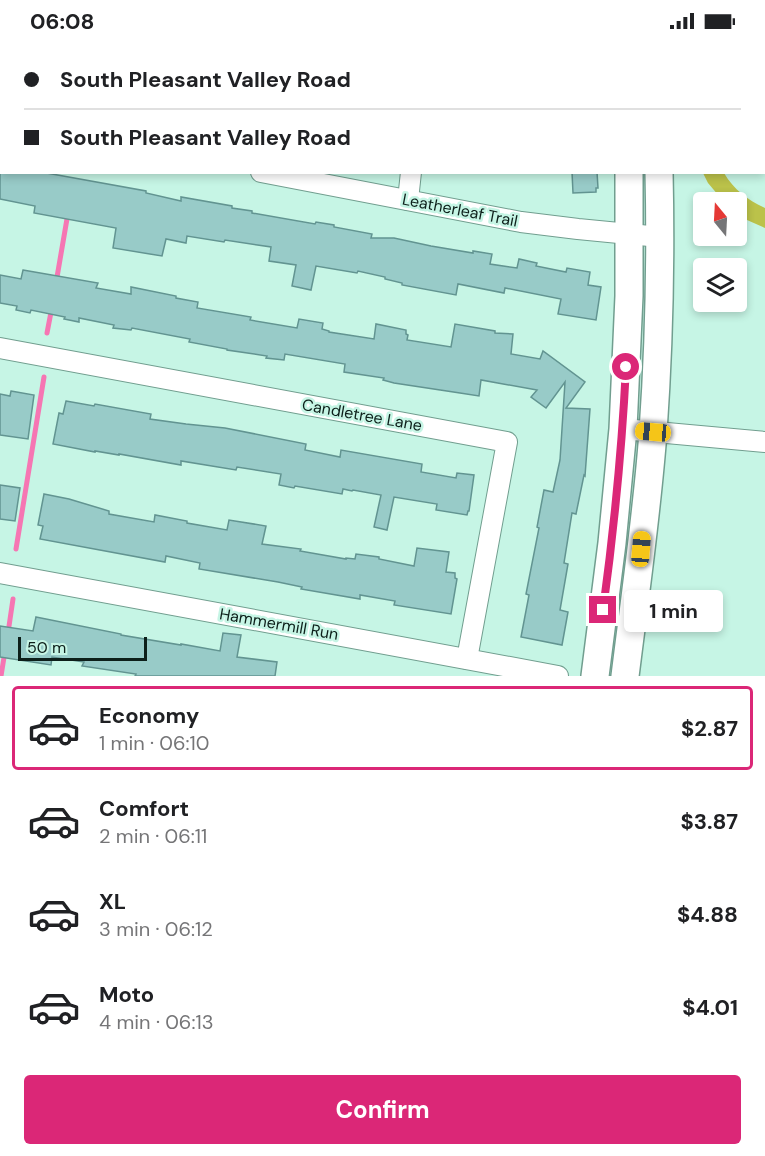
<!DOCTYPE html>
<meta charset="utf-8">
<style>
:root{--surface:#fff;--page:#f2f2f2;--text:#202124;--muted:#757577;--line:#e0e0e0;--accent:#db2777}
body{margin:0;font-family:"DM Sans",sans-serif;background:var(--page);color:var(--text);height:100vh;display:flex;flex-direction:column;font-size:22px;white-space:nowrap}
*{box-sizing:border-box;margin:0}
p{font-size:20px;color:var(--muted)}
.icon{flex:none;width:33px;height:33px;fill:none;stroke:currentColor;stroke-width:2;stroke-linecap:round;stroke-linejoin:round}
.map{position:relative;height:634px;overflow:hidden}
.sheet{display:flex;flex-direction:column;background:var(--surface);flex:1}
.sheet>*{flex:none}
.banner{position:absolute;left:0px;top:0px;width:765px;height:132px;box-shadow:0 3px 9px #0003;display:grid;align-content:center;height:132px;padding:0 24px;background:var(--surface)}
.needle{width:39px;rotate:342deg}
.buttons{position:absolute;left:693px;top:150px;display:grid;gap:12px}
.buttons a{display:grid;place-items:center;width:54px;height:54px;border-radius:6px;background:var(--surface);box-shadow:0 3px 9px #0003;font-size:30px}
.scale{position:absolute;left:18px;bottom:15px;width:129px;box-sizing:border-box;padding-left:6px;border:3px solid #0d1f1a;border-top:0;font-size:16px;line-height:21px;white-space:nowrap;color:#0d1f1a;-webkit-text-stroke:4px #c6f5e5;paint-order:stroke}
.end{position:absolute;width:27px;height:27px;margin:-14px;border:8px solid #db2777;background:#fff;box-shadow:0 0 0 3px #fff}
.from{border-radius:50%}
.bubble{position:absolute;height:42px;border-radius:6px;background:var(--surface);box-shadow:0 3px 9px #0003;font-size:20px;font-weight:700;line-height:42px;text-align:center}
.car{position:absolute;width:18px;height:36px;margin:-18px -9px;border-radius:8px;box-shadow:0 0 4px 2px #0007;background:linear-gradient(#f5c518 24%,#345 0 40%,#f5c518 0 76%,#345 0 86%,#f5c518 0)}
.banner b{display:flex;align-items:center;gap:21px;height:57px;font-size:22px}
.banner b+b{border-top:2px solid var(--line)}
.banner i{width:15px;height:15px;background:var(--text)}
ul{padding:10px 0 0;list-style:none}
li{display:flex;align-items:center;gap:18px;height:84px;margin:0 12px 9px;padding:0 12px;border:3px solid transparent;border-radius:6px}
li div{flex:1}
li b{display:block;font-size:22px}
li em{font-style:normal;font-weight:700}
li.active{border-color:var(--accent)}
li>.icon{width:54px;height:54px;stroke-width:1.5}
.cta{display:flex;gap:12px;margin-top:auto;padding:12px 24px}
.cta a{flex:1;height:69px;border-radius:6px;background:var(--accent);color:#fff;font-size:24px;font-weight:700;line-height:69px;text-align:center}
.status{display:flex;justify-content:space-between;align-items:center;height:42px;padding:0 30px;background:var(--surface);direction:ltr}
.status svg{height:16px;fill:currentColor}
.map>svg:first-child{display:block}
.green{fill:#bbc24a}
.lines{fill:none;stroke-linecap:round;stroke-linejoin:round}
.stream{stroke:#f676b3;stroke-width:5}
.building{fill:#98cbc8;stroke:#629491;stroke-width:1.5}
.minor-casing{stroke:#719e8f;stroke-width:22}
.secondary-casing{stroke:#719e8f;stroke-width:30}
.minor{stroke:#fff;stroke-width:20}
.secondary{stroke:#fff;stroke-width:27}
.route{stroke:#db2777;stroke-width:8}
.labels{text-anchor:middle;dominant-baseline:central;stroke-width:5;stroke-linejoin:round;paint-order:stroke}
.street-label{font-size:16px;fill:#0d1f1a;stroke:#c6f5e5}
</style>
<div class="status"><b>06:08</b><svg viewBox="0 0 49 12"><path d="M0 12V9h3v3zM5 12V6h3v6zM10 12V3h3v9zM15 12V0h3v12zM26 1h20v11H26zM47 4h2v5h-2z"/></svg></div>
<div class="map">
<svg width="765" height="634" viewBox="0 0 765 634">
<rect width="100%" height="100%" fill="#c6f5e5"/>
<path class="green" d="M703 131H724C734 148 748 158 765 166V186L747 178 737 171 736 160H724L708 141Z"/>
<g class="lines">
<g class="stream">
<path d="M100 2V0"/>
<path d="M56 241 68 171"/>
<path d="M47 291 52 265"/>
<path d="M16 507 44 335"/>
<path d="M8 591 13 557"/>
<path d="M1 634 5 609"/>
</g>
</g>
<g class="building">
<path d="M0 130H41L146 149V151L181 159V155L232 164V166L252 169V171L315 182 316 180 334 183V185L372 192 371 196H394L431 204 473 211V209L492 212 490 222 517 226 519 217 537 221 536 224 566 230 567 226 590 230 588 243 601 245 596 278 558 272 561 257 505 246 504 251 458 242 456 253 402 243V241L385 237V235L358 229 357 231 316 224 311 248 292 244 296 223 269 219 271 205 225 198 224 200 187 194 186 201 166 197 162 214 113 206 116 186 34 171 35 164 0 157Z"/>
<path d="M572 130H597L598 146H596V150L573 151Z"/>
<path d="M23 228 98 241 96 246 131 252V245L176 254V256L198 260 197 266 251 275 250 278 297 286 299 277 323 281 322 287 329 289V290L374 297 376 282 406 288V292L408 293 407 298 451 305 455 282 495 289V291L513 292 511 312 540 317 543 309 585 340 566 366 590 367 585 434 584 433 576 472 572 471 564 521 568 522 560 568 568 570 562 603 521 595 529 553 526 552 539 486 537 485 544 448 553 450 560 418 565 340 546 366 531 355 537 348 481 338 479 354 460 351 394 341 383 338 384 336 344 330 345 322 285 312 284 318 266 316 267 314 227 308V307L189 300 190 297 132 286 131 288 113 286 114 283 79 276V280L64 277 65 275 31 268 30 271 16 268 17 264 0 261V233L21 237Z"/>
<path d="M11 349 34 353 28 397 0 393V352L10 354Z"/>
<path d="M66 359 94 364 95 362 151 372 150 377 186 382 225 386 306 402 305 408 340 415 341 408 422 422 421 430 456 436 457 431 474 433 469 469H468L467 473 436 468 437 462 394 455 387 488 374 485 381 453 353 448 352 449 343 447 342 452 295 444 294 446 279 443 281 432 237 425 236 428 181 419V423L119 412V413L95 409V410L53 402 59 371 63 372Z"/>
<path d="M0 443 20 446 15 479 0 477Z"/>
<path d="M44 452 69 457 109 469V472L154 480 155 473 187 479V481L227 488 229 478 266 484 262 502 301 507 300 509 346 517V516L355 517 356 512 379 515V517L414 524 417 506 449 510 446 530 455 531V536L457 537 451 572 394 563 395 559 360 553V557L301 547 302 545 278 540 199 527 200 521 166 514 165 520 40 497 43 484 38 483Z"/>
<path d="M36 575 121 592V593L181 603V602L220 609 223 591 241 593 237 615 277 620 275 634H135L136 632 82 624 84 620 52 615 51 623 0 615V584L33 589Z"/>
</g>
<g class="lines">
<defs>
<g id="minor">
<path d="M0 84 2 85"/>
<path d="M261 130 521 180 578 187 660 195"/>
<path d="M408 158 411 130"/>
<path d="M0 306 507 400 467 617"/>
<path d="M623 387 765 400"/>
<path d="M0 531 558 634"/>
</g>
<g id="secondary">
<path d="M625 0 626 2"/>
<path d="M655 0V2"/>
<path d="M595 634 612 501 623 387 629 254V130"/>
<path d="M625 634C635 553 647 472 653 390 659 304 661 217 659 130"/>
</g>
</defs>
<use href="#minor" class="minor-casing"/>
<use href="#secondary" class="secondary-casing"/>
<use href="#minor" class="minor"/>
<use href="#secondary" class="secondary"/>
</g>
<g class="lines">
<path class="route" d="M603 568C614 487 622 406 626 325"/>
</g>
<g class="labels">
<g class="street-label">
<text transform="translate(460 168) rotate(11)">Leatherleaf Trail</text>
<text transform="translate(362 373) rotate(10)">Candletree Lane</text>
<text transform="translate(279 582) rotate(10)">Hammermill Run</text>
</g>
</g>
</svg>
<div class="buttons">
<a><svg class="needle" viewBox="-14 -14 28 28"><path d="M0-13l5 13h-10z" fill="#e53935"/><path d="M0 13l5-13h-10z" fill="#757577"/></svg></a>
<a><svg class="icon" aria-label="layers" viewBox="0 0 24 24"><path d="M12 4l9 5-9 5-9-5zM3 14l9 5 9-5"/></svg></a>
</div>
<div class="scale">50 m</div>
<i class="end from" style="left:626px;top:325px"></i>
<i class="end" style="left:603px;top:568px"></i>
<div class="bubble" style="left:624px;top:548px;width:99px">1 min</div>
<i class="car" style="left:653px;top:390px;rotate:275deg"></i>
<i class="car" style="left:641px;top:507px;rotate:5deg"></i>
<div class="banner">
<b><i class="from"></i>South Pleasant Valley Road</b>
<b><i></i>South Pleasant Valley Road</b>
</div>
</div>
<section class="sheet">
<ul>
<li class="active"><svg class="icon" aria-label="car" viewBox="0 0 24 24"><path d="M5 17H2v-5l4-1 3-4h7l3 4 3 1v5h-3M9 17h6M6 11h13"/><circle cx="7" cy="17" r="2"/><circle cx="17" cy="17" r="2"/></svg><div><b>Economy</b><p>1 min · 06:10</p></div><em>$2.87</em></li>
<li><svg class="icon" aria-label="car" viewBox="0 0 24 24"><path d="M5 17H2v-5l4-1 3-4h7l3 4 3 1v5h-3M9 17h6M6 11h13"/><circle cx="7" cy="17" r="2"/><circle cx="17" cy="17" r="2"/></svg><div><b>Comfort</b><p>2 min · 06:11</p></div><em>$3.87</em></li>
<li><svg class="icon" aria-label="car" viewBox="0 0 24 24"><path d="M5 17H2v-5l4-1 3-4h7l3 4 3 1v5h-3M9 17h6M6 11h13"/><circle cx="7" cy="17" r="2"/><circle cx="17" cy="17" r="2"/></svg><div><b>XL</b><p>3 min · 06:12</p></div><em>$4.88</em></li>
<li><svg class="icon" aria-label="car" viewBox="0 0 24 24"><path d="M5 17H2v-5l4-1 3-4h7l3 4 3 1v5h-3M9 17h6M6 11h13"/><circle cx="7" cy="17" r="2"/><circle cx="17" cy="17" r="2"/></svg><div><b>Moto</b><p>4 min · 06:13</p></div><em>$4.01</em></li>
</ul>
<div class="cta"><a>Confirm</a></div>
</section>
